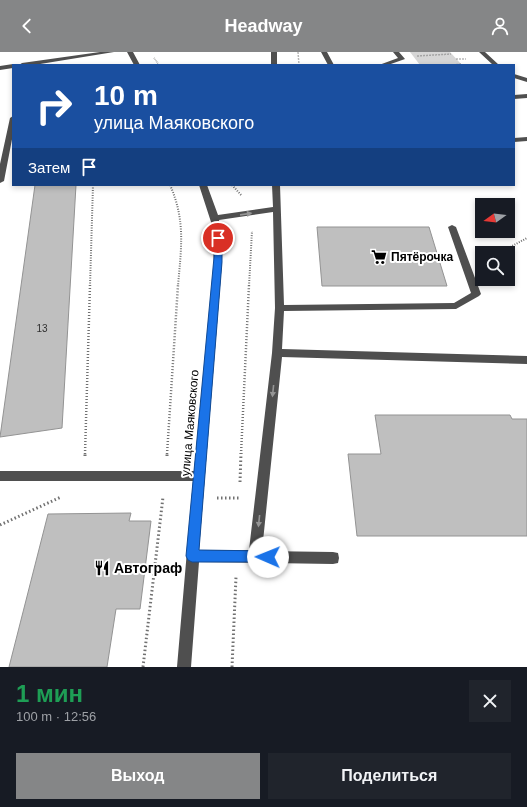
<!DOCTYPE html>
<html lang="ru">
<head>
<meta charset="utf-8">
<style>
	:root { --surface:#171b24; --page:#20242c; --text:#f1f3f6; --muted:#9ea1a6; --accent:#858687 }
	body { margin:0; font-family:Helvetica,sans-serif; background:var(--page); color:var(--text); height:100vh; display:flex; flex-direction:column; font-size:15px; white-space:nowrap }
	* { box-sizing:border-box; margin:0 }
	p { font-size:13px; color:var(--muted) }
	.icon { flex:none; width:22px; height:22px; fill:none; stroke:currentColor; stroke-width:2; stroke-linecap:round; stroke-linejoin:round }
	.map { position:relative; height:615px; overflow:hidden }
	.panel { display:flex; flex-direction:column; background:var(--surface); flex:1 }
	.panel>* { flex:none }
	.hud { position:absolute; left:12px; top:12px; width:503px; height:122px; border-radius:0px; box-shadow:0 2px 6px #0003; background:#1a4fa0; color:#fff; overflow:hidden }
	.needle { width:26px; rotate:255deg }
	.fabs { position:absolute; left:475px; top:146px; display:grid; gap:8px }
	.fabs a { display:grid; place-items:center; width:40px; height:40px; border-radius:0px; background:var(--surface); box-shadow:0 2px 6px #0003; font-size:20px }
	.pin { position:absolute; display:grid; place-items:center; width:34px; height:34px; color:#fff; margin:-17px; border:2px solid #fff; border-radius:50%; box-shadow:0 1px 4px #0007 }
	.me { position:absolute; width:44px; margin:-22px; rotate:271deg; stroke-linejoin:round; filter:drop-shadow(0 0 3px #0008) }
	.turn { display:flex; align-items:center; gap:14px; height:84px; padding:0 16px; font-size:18px }
	.turn .icon { width:52px; height:52px; stroke-width:2.5 }
	.turn b { display:block; font-size:28px; line-height:34px }
	.then { display:flex; align-items:center; height:38px; padding:0 16px; background:#0003; gap:8px; font-size:15px }
	.round { display:grid; place-items:center; flex:none; width:42px; height:42px; border-radius:0px; background:var(--page) }
	.overview { display:flex; align-items:center; justify-content:space-between; height:68px; padding:0 16px }
	h1 { font-size:24px; font-weight:700; line-height:30px; color:#1e9e55 }
	.cta { display:flex; gap:8px; margin-top:auto; padding:8px 16px }
	.cta a { flex:1; height:46px; border-radius:0px; background:var(--accent); color:#fff; font-size:16px; font-weight:700; line-height:46px; text-align:center }
	.cta a+a { background:var(--page); color:var(--text) }
	header { display:flex; justify-content:space-between; align-items:center; height:52px; padding:0 16px; background:var(--accent); color:#fff; font-size:18px; font-weight:700 }
	.map>svg:first-child { display:block }
	.green { fill:#d6d6d6 }
	.building { fill:#bfbfbf; stroke:#939393 }
	.lines { fill:none; stroke-linecap:round; stroke-linejoin:round }
	.path-far3 { stroke:#717171; stroke-width:1.5; stroke-dasharray:0.5 1; stroke-linecap:butt }
	.path-far2 { stroke:#717171; stroke-width:2; stroke-dasharray:1 1.5; stroke-linecap:butt }
	.path-far1 { stroke:#717171; stroke-width:2.5; stroke-dasharray:1 2; stroke-linecap:butt }
	.path { stroke:#717171; stroke-width:3; stroke-dasharray:1.5 2.5; stroke-linecap:butt }
	.minor { fill:#4f4f4f; fill-rule:evenodd }
	.oneway { fill:#959595 }
	.route { fill:#1a73e8; stroke:#114b97 }
	.labels { text-anchor:middle; dominant-baseline:central; stroke-width:4; stroke-linejoin:round; paint-order:stroke }
	.number-label { font-size:10px; fill:#303030 }
	.poi-label { font-size:12px; font-weight:bold; fill:#000; stroke:#fff; text-anchor:start }
	.street-label { font-size:12px; fill:#000; stroke:#fff }
	.near-poi-label { font-size:14px; font-weight:bold; fill:#000; stroke:#fff; text-anchor:start }
</style>
</head>
<body>
<header><svg class="icon" aria-label="back" viewBox="0 0 24 24"><path d="M15 5l-7 7 7 7"/></svg>Headway<svg class="icon" aria-label="person" viewBox="0 0 24 24"><circle cx="12" cy="8" r="4"/><path d="M4 21q1-7 8-7t8 7"/></svg></header>
<div class="map">
<svg width="527" height="615" viewBox="0 0 527 615">
	<rect width="100%" height="100%" fill="#fff"/>
	<!-- green -->
	<path class="green" d="M 410,0 L 450,0 L 461,12 L 420,13 Z"/>
	<!-- building -->
	<path class="building" d="M 35,133 L 76,133 L 62,376 L 0,385 Z
		M 317,175 L 429,175 L 447,234 L 322,234 Z
		M 375,363 L 510,363 L 512,367 L 527,367 L 527,484 L 357,484 L 348,402 L 381,402 Z
		M 131,461 L 129,469 L 151,469 L 140,557 L 116,557 L 107,615 L 9,615 L 48,462 Z"/>
	<g class="lines">
		<!-- path-far3 -->
		<path class="path-far3" d="M 298,0 L 299,13
			M 417,4 L 451,2
			M 154,6 L 159,13
			M 456,7 L 466,7
			M 453,13 L 461,12"/>
		<!-- path-far2 -->
		<path class="path-far2" d="M 170,133 C 186,169 181,197 178,234
			M 232,133 L 242,144
			M 499,201 L 527,186
			M 90,234 L 93,133
			M 249,234 L 252,179"/>
		<!-- path-far1 -->
		<path class="path-far1" d="M 85,402 L 90,233
			M 167,402 L 178,233
			M 241,402 L 249,233"/>
		<!-- path -->
		<path class="path" d="M 85,404 L 85,401
			M 167,404 L 167,401
			M 240,430 L 241,401
			M 217,446 L 239,446
			M 0,473 L 61,445
			M 143,615 L 163,445
			M 232,615 L 236,525"/>
		<!-- minor -->
		<path class="minor" d="M 100,0 L 114,0 L 34,13 L 19,13 L 22,11 Z
			M 127,0 L 133,0 L 140,13 L 134,13 Z
			M 271,0 L 277,0 L 277,13 L 271,13 Z
			M 321,0 L 327,0 L 334,13 L 328,13 Z
			M 393,0 L 399,0 L 405,7 L 388,13 L 379,13 L 398,6 Z
			M 479,0 L 485,0 L 499,13 L 493,13 Z
			M 13,12 L 15,13 L 13,13 L 13,16 L 0,18 L 0,14 Z
			M 514,22 L 527,26 L 527,30 L 514,26 Z
			M 527,42 L 527,46 L 514,47 L 514,43 Z
			M 13,64 L 13,82 L 4,129 L 0,131 L 0,112 L 10,66 Z
			M 527,85 L 527,89 L 514,90 L 514,86 Z
			M 199,133 L 207,133 L 218,163 L 273,155 L 272,133 L 280,133 L 284,253 L 454,251 L 471,241 L 448,175 L 452,173 L 456,175 L 481,242 L 479,244 L 456,257 L 284,259 L 282,297 L 527,304 L 527,312 L 282,305 L 262,499 L 333,500 L 338,501 L 339,506 L 338,511 L 333,512 L 199,510 L 191,615 L 177,615 L 193,429 L 0,429 L 0,419 L 194,419 L 214,210 L 211,170 ZM 273,160 L 275,256 L 272,301 L 249,498 L 199,498 L 222,210 L 222,189 L 219,168 Z"/>
	</g>
	<!-- one-way arrows -->
	<defs><path id="oneway-solid" d="M-6-.8H1V-3.2L6.5 0L1 3.2V.8H-6Z"/></defs>
	<g class="oneway">
		<use href="#oneway-solid" transform="translate(246 162) rotate(-8)"/>
		<use href="#oneway-solid" transform="translate(273 339) rotate(96)"/>
		<use href="#oneway-solid" transform="translate(259 469) rotate(96)"/>
	</g>
	<!-- route -->
	<path class="route" d="M 216,184 L 218,184 L 222,186 L 222,210 L 199,498 L 268,499 L 272,500 L 273,505 L 272,509 L 268,510 L 192,510 L 188,508 L 186,504 Z"/>
	<!-- icons -->
	<defs>
		<symbol id="supermarket-bare" viewBox="-9 -9 18 18"><path d="M-6-5.5h2.5l.6 2H6L4.5 2H-2.5L-4.4-4H-6ZM-1.5 3.2a1.3 1.3 0 1 0 .1 0ZM3 3.2a1.3 1.3 0 1 0 .1 0Z" fill="#000" stroke="#fff" stroke-width="2.5" paint-order="stroke"/></symbol>
		<symbol id="restaurant-bare" viewBox="-9 -9 18 18"><path d="M-5-6h1v4h1v-4h1v4h1v-4h1v5L-1.5 .5V6h-2V.5L-5-1ZM5-6V6H3V1.5H1.5Q1.5-4 5-6Z" fill="#000" stroke="#fff" stroke-width="2.5" paint-order="stroke"/></symbol>
	</defs>
	<g fill-rule="evenodd">
		<use href="#supermarket-bare" x="368" y="194" width="22" height="22"/>
		<use href="#restaurant-bare" x="91" y="505" width="22" height="22"/>
	</g>
	<g class="labels">
		<!-- number labels -->
		<g class="number-label">
			<text x="42" y="276">13</text>
		</g>
		<!-- poi labels -->
		<g class="poi-label">
			<text x="391" y="205">Пятёрочка</text>
		</g>
		<!-- street labels -->
		<g class="street-label">
			<text transform="translate(190 371) rotate(-85)">улица Маяковского</text>
		</g>
		<!-- near-poi labels -->
		<g class="near-poi-label">
			<text x="114" y="516">Автограф</text>
		</g>
	</g>
</svg>
<div class="fabs">
<a><svg class="needle" viewBox="-14 -14 28 28"><path d="M0-13l5 13h-10z" fill="#e53935"/><path d="M0 13l5-13h-10z" fill="#9ea1a6"/></svg></a>
<a><svg class="icon" aria-label="search" viewBox="0 0 24 24"><circle cx="10" cy="10" r="6"/><path d="M15 15l6 6"/></svg></a>
</div>
<div class="pin" style="left:218px;top:186px;background:#d93025"><svg class="icon" aria-label="arrive" viewBox="0 0 24 24"><path d="M6 21V4h12l-3 4 3 4H6"/></svg></div>
<svg class="me" style="left:268px;top:505px" viewBox="-20 -20 40 40"><circle r="19" fill="#fff"/><path d="M0-13L10 11 0 6-10 11z" fill="#1a73e8"/></svg>
<div class="hud">
<div class="turn"><svg class="icon" aria-label="right" viewBox="0 0 24 24"><path d="M7 20v-9h11M14 6l5 5-5 5"/></svg><div><b>10 m</b>улица Маяковского</div></div>
<div class="then">Затем<svg class="icon" aria-label="arrive" viewBox="0 0 24 24"><path d="M6 21V4h12l-3 4 3 4H6"/></svg></div>
</div>
</div>
<section class="panel">
<div class="overview"><div><h1>1 мин</h1><p>100 m · 12:56</p></div><a class="round"><svg class="icon" aria-label="close" viewBox="0 0 24 24"><path d="M6 6l12 12M18 6L6 18"/></svg></a></div>
<div class="cta"><a>Выход</a><a>Поделиться</a></div>
</section>
</body>
</html>
